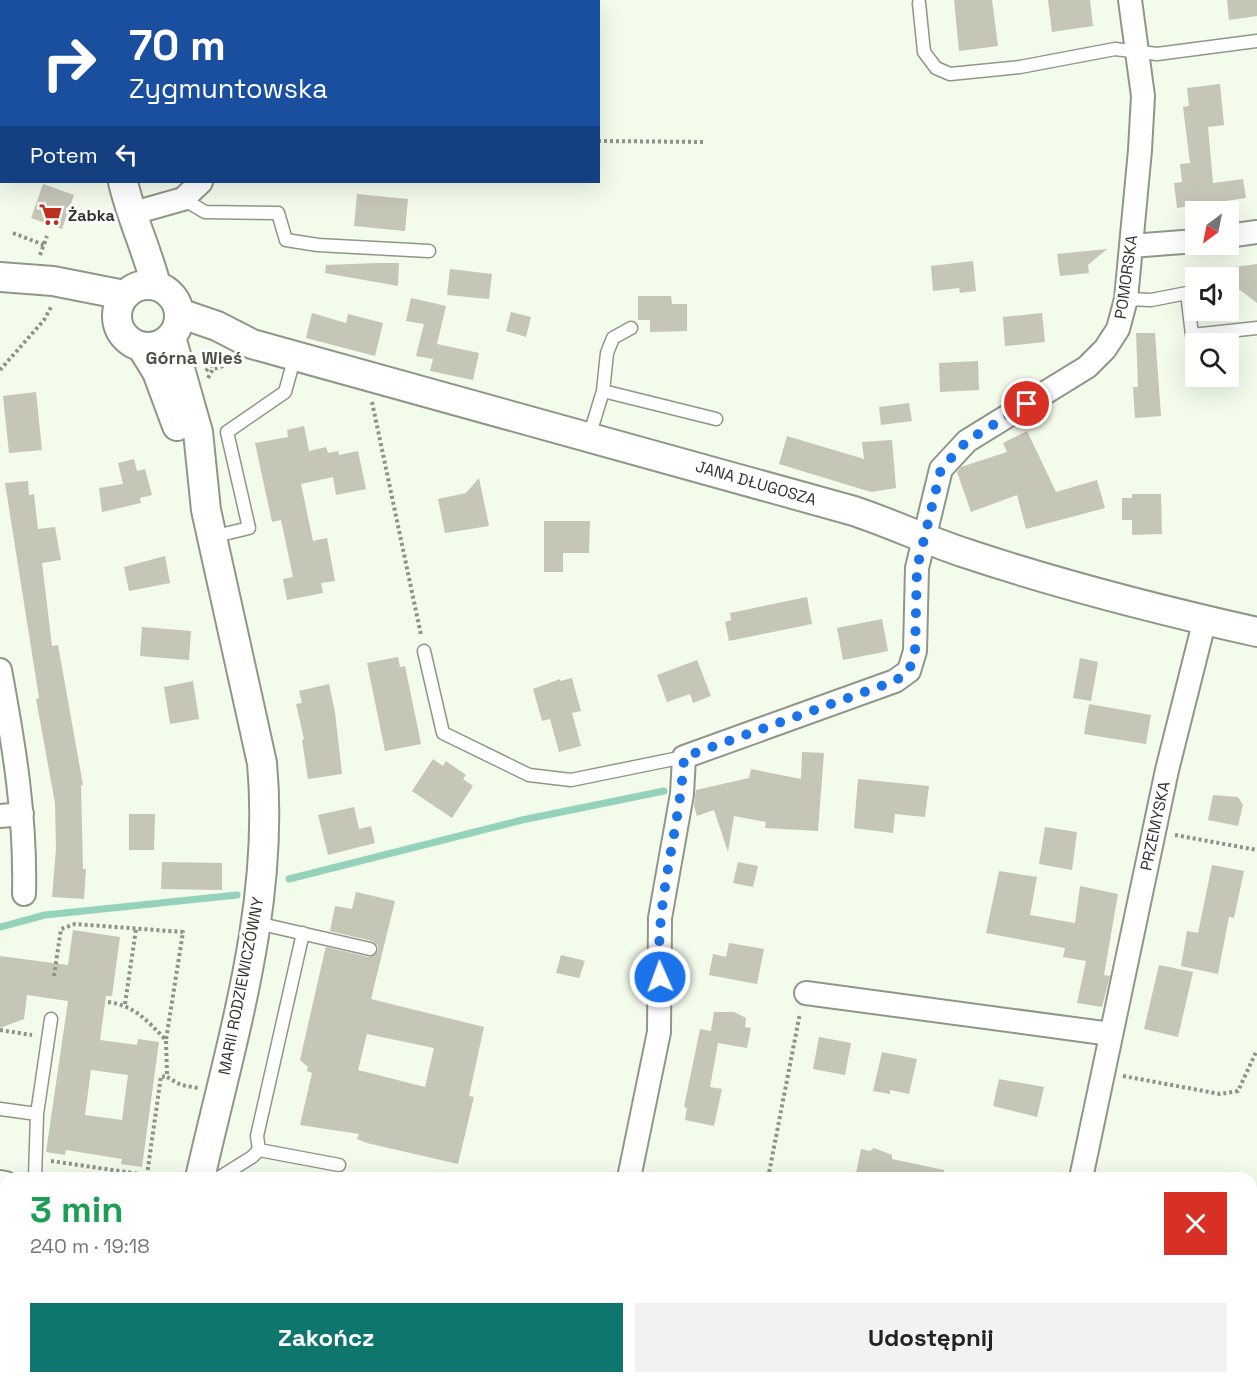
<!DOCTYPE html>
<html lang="pl">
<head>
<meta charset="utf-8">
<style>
	:root { --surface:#fff; --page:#f2f2f2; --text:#222; --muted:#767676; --accent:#0f766e }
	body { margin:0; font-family:"Space Grotesk",sans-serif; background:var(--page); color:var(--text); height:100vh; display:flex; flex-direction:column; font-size:22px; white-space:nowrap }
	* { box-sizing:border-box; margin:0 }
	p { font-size:20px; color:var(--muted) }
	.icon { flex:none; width:33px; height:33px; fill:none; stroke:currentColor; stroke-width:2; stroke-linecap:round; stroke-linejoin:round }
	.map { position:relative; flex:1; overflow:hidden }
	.sheet { position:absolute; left:0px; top:1172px; width:1257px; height:212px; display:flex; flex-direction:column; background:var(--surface); border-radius:18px 18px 0 0; box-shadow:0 6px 24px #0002 }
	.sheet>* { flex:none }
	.hud { position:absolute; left:0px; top:0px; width:600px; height:183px; box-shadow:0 6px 24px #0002; background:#1a4fa0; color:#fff; overflow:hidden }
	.needle { width:39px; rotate:212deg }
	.buttons { position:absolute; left:1185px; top:201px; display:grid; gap:12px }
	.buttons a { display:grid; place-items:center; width:54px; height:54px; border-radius:0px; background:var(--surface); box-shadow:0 6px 24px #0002; font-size:30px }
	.pin { position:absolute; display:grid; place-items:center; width:51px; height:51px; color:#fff; margin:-26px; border:3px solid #fff; border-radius:50%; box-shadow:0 2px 6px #0007 }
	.me { position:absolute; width:66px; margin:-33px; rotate:358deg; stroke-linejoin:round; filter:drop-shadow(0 0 4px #0008) }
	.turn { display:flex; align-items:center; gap:21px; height:126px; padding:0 30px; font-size:27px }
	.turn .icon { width:78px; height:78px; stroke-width:2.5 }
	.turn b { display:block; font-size:42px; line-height:51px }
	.then { display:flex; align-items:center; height:57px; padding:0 30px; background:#0003; gap:12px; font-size:22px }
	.round { display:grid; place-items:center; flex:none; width:63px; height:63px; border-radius:0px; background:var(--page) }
	.overview { display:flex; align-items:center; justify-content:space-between; height:102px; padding:0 30px }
	h1 { font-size:36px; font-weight:800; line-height:45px; color:#1e9e55 }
	.button { display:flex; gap:12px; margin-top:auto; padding:12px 30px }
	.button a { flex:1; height:69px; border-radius:0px; background:var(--accent); color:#fff; font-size:24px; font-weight:800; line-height:69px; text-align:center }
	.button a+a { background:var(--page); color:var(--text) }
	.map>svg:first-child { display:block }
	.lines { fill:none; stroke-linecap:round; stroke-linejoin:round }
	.stream { stroke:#94d2bb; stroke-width:7 }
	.building { fill:#c5c6b6; fill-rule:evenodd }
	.service-casing { stroke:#8f9788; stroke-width:15 }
	.minor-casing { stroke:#8f9788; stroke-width:26 }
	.tertiary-casing { stroke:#8f9788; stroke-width:32 }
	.path { stroke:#8e9389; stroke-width:4; stroke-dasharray:3 3; stroke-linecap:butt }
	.service { stroke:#fff; stroke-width:12 }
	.minor { stroke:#fff; stroke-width:22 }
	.tertiary { stroke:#fff; stroke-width:28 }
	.route { stroke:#1a73e8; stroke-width:10; stroke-dasharray:0 18 }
	.labels { text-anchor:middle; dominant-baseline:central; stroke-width:6; stroke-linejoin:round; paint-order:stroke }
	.poi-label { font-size:16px; font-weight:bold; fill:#31342e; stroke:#fff; text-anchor:start }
	.street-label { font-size:16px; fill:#31342e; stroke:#fff }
	.neighbourhood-label { font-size:18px; font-weight:bold; fill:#4c5346; stroke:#fff }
</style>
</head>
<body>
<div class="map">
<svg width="1257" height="1382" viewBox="0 0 1257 1382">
	<rect width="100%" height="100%" fill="#f3fbeb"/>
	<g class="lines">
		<!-- stream -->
		<path class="stream" d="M 289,879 L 522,820 L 664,791
			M 0,927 L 45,915 L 237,895"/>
	</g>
	<!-- building -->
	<path class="building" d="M 954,0 L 992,0 L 998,46 L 959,51 Z
		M 1048,0 L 1090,0 L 1093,26 L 1052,32 Z
		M 1227,0 L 1257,0 L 1257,16 L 1229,20 Z
		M 1220,84 L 1224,125 L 1208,127 L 1213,183 L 1243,179 L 1246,198 L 1177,208 L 1174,183 L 1182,182 L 1180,164 L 1190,163 L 1183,107 L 1189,106 L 1187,88 Z
		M 43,184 L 74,195 L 62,229 L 31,218 Z
		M 357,194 L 408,199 L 405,231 L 354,226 Z
		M 1107,249 L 1088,265 L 1089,273 L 1060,276 L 1057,254 Z
		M 973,261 L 976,291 L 960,293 L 959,288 L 933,291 L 931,266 Z
		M 377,263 L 399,263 L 398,286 L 325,273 L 326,265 Z
		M 1257,264 L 1257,303 L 1240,290 L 1230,291 L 1227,268 Z
		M 450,269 L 492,274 L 489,299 L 447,295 Z
		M 638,296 L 671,296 L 672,304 L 687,304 L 687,331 L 650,332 L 650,320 L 638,320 Z
		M 411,298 L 446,306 L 437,344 L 479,353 L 473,380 L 430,371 L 433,359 L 416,356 L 424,324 L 406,321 Z
		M 511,312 L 531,317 L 526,337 L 506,331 Z
		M 312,313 L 346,323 L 348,314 L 383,323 L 375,356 L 306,338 Z
		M 1042,313 L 1045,342 L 1005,346 L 1003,317 Z
		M 1136,333 L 1155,333 L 1161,416 L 1135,418 L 1133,387 L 1138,387 Z
		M 978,361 L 979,390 L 940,392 L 939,363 Z
		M 36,392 L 42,450 L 9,453 L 3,396 Z
		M 909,403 L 912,421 L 881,425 L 879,407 Z
		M 304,426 L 309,451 L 326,447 L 328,453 L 338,451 L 339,455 L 358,451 L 366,489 L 336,495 L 333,477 L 301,484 L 313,541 L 327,538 L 335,581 L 321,583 L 323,593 L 287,600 L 283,579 L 293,577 L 281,520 L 272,522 L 255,443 L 288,437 L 287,430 Z
		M 1027,431 L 1056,492 L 1097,480 L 1105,508 L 1026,529 L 1017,495 L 971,512 L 957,472 L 961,467 L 1007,452 L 1003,443 Z
		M 787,436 L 864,459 L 862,442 L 892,440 L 896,488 L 871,492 L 779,464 Z
		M 134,459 L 137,471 L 145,469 L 152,495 L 140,498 L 141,503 L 102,512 L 99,488 L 123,484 L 118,463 Z
		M 479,478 L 489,526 L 445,533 L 438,499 L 466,493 Z
		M 28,481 L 29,495 L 34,494 L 38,529 L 55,527 L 61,560 L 42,563 L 52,646 L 58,645 L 83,785 L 81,785 L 83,869 L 86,869 L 84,899 L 52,897 L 56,849 L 55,803 L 36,699 L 39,698 L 5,483 Z
		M 1132,494 L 1161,494 L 1162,534 L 1132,535 L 1132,520 L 1122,520 L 1122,498 L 1132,498 Z
		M 544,521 L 590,521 L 589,553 L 563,553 L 563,572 L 544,572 Z
		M 165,556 L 170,583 L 129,591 L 124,567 Z
		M 807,597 L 812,624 L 729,641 L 725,622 L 731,620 L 730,613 Z
		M 882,619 L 888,651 L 843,660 L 837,628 Z
		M 142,627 L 191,631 L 189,660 L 140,656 Z
		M 398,657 L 400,667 L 405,666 L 421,744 L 385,751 L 367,663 Z
		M 1080,658 L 1098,662 L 1091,701 L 1073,698 Z
		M 697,660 L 711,696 L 693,703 L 690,694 L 667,702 L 657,675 Z
		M 572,678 L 581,711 L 572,713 L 581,746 L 559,752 L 550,719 L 542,721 L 533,689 L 560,679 L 560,681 Z
		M 193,681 L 199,719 L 170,724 L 164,687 Z
		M 329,684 L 335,712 L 342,774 L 308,779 L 302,740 L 304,739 L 296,704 L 302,703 L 299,691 Z
		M 1089,704 L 1151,715 L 1146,744 L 1084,734 Z
		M 802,752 L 824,753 L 818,831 L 765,828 L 766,822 L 734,816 L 728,852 L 714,810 L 697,816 L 694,806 L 696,790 L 749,778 L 751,769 L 801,779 Z
		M 433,759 L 443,766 L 446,761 L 466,775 L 463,779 L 473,786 L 452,818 L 412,791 Z
		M 858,779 L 929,786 L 925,817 L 895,814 L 893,833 L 854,828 Z
		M 1213,795 L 1238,797 L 1243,805 L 1238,826 L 1208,820 Z
		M 354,807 L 359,829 L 371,826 L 375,843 L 328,855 L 318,815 Z
		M 129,814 L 155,814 L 154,850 L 129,850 Z
		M 1045,827 L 1077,832 L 1072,870 L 1039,864 Z
		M 162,862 L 222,863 L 222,890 L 161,889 Z
		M 738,862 L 758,866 L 753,887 L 733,883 Z
		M 1212,865 L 1244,871 L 1234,918 L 1229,917 L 1218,974 L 1181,966 L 1187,931 L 1198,933 Z
		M 999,871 L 1037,877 L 1030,915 L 1075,923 L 1080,886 L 1118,894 L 1104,975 L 1110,976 L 1102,1007 L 1077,1003 L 1086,961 L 1063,957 L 1065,948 L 986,933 Z
		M 356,892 L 395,901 L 371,999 L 484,1027 L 469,1096 L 474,1097 L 458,1164 L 367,1143 L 357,1139 L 359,1134 L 300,1125 L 312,1073 L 307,1071 L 308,1067 L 300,1060 L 325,950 L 326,947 L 369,957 L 378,951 L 378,946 L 372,941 L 330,931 L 335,906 L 352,909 ZM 367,1034 L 434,1048 L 425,1087 L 358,1070 Z
		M 73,930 L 120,937 L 112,996 L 106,996 L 100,1040 L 137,1045 L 138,1039 L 159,1042 L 142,1167 L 121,1164 L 122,1159 L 66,1150 L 65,1155 L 46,1152 L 68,1001 L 27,995 L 24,1019 L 0,1028 L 0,956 L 68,965 ZM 91,1070 L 128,1075 L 122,1120 L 85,1115 Z
		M 729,943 L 764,949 L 757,984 L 709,975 L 713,954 L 726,957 Z
		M 561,955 L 585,961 L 579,978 L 556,973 Z
		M 1159,965 L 1193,972 L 1178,1037 L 1144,1029 Z
		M 714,1012 L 734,1012 L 746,1018 L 745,1027 L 751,1028 L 747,1048 L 718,1043 L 710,1087 L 722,1089 L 714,1126 L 685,1120 L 687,1108 L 684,1107 L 700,1029 L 711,1031 Z
		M 819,1037 L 851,1043 L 845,1075 L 813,1069 Z
		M 882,1052 L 917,1059 L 909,1094 L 890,1090 L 890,1094 L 873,1091 Z
		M 999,1079 L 1044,1087 L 1037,1117 L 993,1106 Z
		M 874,1148 L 892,1155 L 892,1159 L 944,1170 L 943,1178 L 855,1178 L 861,1149 L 870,1151 Z"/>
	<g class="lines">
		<defs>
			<path id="service" d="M 919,3 L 924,52 L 936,68 L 950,74 L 1020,67 L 1115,49 L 1157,54 L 1257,41
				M 183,199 L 205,212 L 278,213 L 286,240 L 318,245 L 429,251
				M 1126,299 L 1151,300 L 1187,293 L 1192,335 L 1257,328
				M 603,391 L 716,419
				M 589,437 L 603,391 L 607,353 L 613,338 L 631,328
				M 212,537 L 249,528 L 227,432 L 285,392 L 295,356
				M 424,651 L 443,733 L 529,775 L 571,780 L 684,757
				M 257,923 L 370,949
				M 0,1109 L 37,1114
				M 259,1150 L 339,1165
				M 220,1177 L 252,1157 L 259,1150 L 257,1136 L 303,933
				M 35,1178 L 37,1114 L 51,1019"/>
			<path id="minor" d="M 358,2 L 360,0
				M 130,214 L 183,199 L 201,182
				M 1228,236 L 1257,232
				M 1131,246 L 1196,241
				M 0,670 C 14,745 26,818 24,894
				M 0,816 L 22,814
				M 806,993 L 1111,1034
				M 629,1178 L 659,1032 L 660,918 L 682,794 L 684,757 L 895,681 L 909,671 L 915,651 L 917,568 L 941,469 L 967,441 L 1087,367 L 1105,349 L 1118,329 L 1126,299 L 1140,150 L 1143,96 L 1130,0
				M 1081,1178 L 1167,770 L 1205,619
				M 0,1182 L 6,1183
				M 9,1382 L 10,1377
				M 570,1382 L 571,1377
				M 1036,1382 L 1037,1377"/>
			<path id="tertiary" d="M 80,0 L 81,2
				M 123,182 C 131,217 147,250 156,285
				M 0,277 L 53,281 L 124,295
				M117 316a31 31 0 1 1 62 0a31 31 0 1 1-62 0Z
				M 179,313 L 217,326 L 252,344 L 854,511 C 893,524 928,541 965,553 C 1061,585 1159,610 1257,632
				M 171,337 L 198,432 L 206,510 L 262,763 C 275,904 231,1041 200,1178
				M 141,346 L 157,372 L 177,426
				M 156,1382 L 157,1377"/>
		</defs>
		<!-- service casing -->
		<use href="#service" class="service-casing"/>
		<!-- minor casing -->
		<use href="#minor" class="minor-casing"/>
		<!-- tertiary casing -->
		<use href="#tertiary" class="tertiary-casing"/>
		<!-- path -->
		<path class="path" d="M 598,141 L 706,142
			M 13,233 L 44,245
			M 40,255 L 47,236
			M 0,370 L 44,320 L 51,307
			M 206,371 L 210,366 L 223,364
			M 208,378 L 213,369 L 234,363
			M 372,402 L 421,635
			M 1175,835 L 1257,850
			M 54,976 L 61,929 L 75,924 L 183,932 L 166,1040
			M 108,1002 C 136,1006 147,1021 166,1040 L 167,1077 L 181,1085 L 198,1088
			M 125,1004 L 136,929
			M 0,1030 L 32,1035
			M 1123,1076 L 1220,1094 L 1238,1091 L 1257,1050
			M 51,1161 L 147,1175 L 161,1076 L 167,1077
			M 768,1178 L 800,1013
			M 596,1382 L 602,1377"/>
		<!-- service -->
		<use href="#service" class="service"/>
		<!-- minor -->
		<use href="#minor" class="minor"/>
		<!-- tertiary -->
		<use href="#tertiary" class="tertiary"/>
	</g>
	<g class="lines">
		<!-- route -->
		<path class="route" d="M 660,977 C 654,903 680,831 684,757 L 895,681 L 909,671 L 915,651 L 917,568 L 941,469 L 967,441 L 1027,404"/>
	</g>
	<!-- icons -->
	<defs>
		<symbol id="supermarket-bare" viewBox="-9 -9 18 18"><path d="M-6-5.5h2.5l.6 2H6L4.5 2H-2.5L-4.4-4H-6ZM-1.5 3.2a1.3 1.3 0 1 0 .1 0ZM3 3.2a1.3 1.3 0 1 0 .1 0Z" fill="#bd3020" stroke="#fff" stroke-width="2.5" paint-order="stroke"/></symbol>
	</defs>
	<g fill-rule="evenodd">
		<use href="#supermarket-bare" x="34" y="198" width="33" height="33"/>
	</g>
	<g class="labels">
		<!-- poi labels -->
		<g class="poi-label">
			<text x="68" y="215">Żabka</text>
		</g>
		<!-- street labels -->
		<g class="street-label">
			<text transform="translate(1126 277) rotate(-82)">POMORSKA</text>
			<text transform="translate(756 483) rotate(16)">JANA DŁUGOSZA</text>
			<text transform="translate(1155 826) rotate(-78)">PRZEMYSKA</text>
			<text transform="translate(241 986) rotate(-79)">MARII RODZIEWICZÓWNY</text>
		</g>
		<!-- neighbourhood labels -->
		<g class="neighbourhood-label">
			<text x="194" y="357">Górna Wieś</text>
		</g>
	</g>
</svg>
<div class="buttons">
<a><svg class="needle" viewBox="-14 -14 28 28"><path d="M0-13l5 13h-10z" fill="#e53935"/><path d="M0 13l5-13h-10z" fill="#767676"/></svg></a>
<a><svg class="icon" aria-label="sound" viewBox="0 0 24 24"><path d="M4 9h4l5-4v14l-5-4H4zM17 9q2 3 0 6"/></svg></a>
<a><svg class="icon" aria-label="search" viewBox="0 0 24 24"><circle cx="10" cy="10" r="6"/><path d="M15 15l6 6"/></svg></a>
</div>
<div class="pin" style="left:1027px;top:404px;background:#d93025"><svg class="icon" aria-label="arrive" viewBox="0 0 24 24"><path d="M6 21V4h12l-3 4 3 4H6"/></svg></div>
<svg class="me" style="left:660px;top:977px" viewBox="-20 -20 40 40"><circle r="17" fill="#1a73e8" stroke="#fff" stroke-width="3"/><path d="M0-11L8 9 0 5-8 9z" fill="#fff"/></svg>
<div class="hud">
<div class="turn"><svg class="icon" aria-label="right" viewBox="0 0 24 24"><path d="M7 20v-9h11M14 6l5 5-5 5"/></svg><div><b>70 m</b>Zygmuntowska</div></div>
<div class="then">Potem<svg class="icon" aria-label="left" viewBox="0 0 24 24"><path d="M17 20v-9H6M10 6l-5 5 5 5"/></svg></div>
</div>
<section class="sheet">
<div class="overview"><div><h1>3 min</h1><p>240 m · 19:18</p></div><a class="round" style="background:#d93025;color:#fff"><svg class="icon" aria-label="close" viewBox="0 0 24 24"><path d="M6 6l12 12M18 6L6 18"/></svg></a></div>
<div class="button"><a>Zakończ</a><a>Udostępnij</a></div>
</section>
</div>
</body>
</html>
